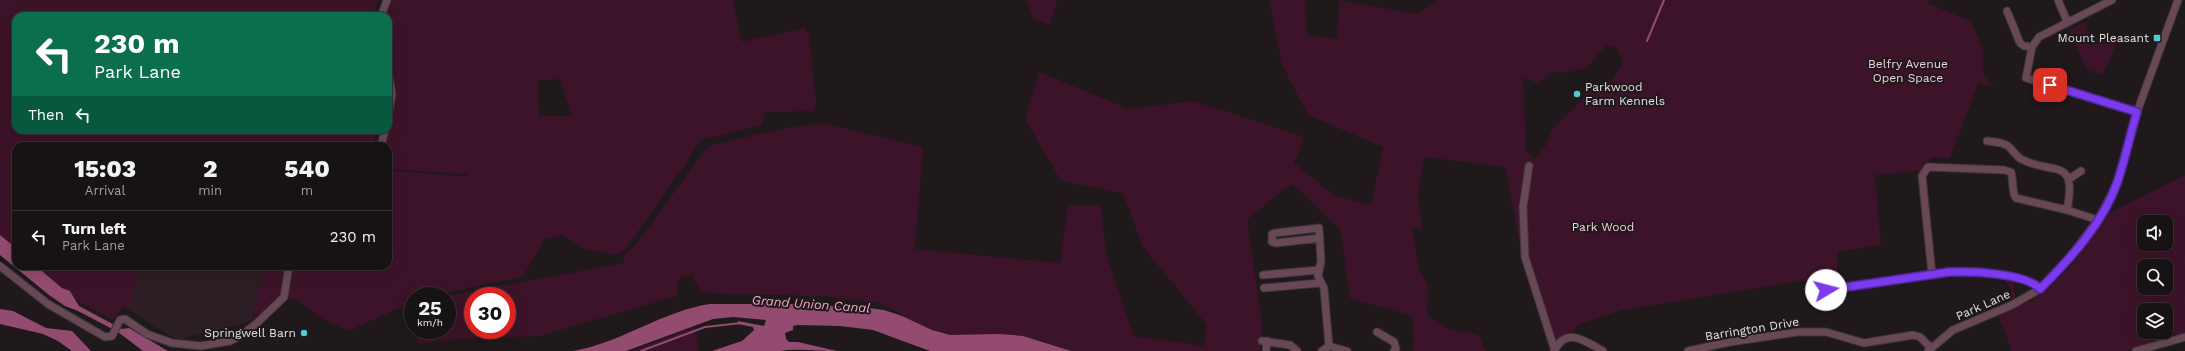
<!DOCTYPE html>
<html lang="en">
<head>
<meta charset="utf-8">
<style>
	:root { --surface:#171314; --page:#242022; --text:#f1f3f6; --muted:#9e9ea0; --line:#363234 }
	body { margin:0; font-family:"Work Sans",sans-serif; background:var(--page); color:var(--text); height:100vh; display:flex; flex-direction:column; font-size:15px; white-space:nowrap }
	* { box-sizing:border-box; margin:0 }
	p { font-size:13px; color:var(--muted) }
	.icon { flex:none; width:22px; height:22px; fill:none; stroke:currentColor; stroke-width:2; stroke-linecap:round; stroke-linejoin:round }
	.map { position:relative; flex:1; overflow:hidden }
	.panel { position:absolute; left:12px; top:142px; width:380px; height:128px; display:flex; flex-direction:column; background:var(--surface); border-radius:12px; box-shadow:0 4px 16px #0002,0 0 0 1px var(--line) }
	.panel>* { flex:none }
	.guide { position:absolute; left:12px; top:12px; width:380px; height:122px; border-radius:12px; box-shadow:0 4px 16px #0002,0 0 0 1px var(--line); background:#0b6e4f; color:#fff; overflow:hidden }
	.buttons { position:absolute; left:2137px; top:215px; display:grid; gap:8px }
	.buttons a { display:grid; place-items:center; width:36px; height:36px; border-radius:8px; background:var(--surface); box-shadow:0 4px 16px #0002,0 0 0 1px var(--line); font-size:20px }
	.speed { position:absolute; left:404px; top:287px; display:flex; gap:8px; font-size:20px; font-weight:700; text-align:center }
	.speed>* { display:grid; place-content:center; width:52px; height:52px; border-radius:50%; background:var(--surface); box-shadow:0 4px 16px #0002,0 0 0 1px var(--line); line-height:1 }
	.speed small { font-size:10px; font-weight:400 }
	.speed .limit { border:6px solid #d22; background:#fff; color:#111 }
	.pin { position:absolute; display:grid; place-items:center; width:34px; height:34px; color:#fff; margin:-17px; border-radius:8px; box-shadow:0 2px 6px #0006 }
	.me { position:absolute; width:44px; margin:-22px; rotate:82deg; stroke-linejoin:round; filter:drop-shadow(0 0 3px #0008) }
	.turn { display:flex; align-items:center; gap:14px; height:84px; padding:0 16px; font-size:18px }
	.turn .icon { width:52px; height:52px; stroke-width:2.5 }
	.turn b { display:block; font-size:28px; line-height:34px }
	.then { display:flex; align-items:center; height:38px; padding:0 16px; background:#0003; gap:8px; font-size:15px }
	.eta { display:flex; justify-content:space-evenly; align-items:center; height:68px; text-align:center }
	.eta b { font-size:24px; font-weight:800; line-height:28px }
	ul { padding:0; list-style:none }
	li { display:flex; align-items:center; gap:12px; height:52px; padding:0 16px; border-top:1px solid var(--line) }
	li div { flex:1 }
	li b { display:block; font-size:15px }
	li em { font-style:normal }
	.map>svg:first-child { display:block }
	.built { fill:#2b1e24 }
	.green { fill:#3d1329; fill-rule:evenodd }
	.water { fill:#944b70 }
	.lines { fill:none; stroke-linecap:round; stroke-linejoin:round }
	.stream { stroke:#944b70; stroke-width:2 }
	.minor-casing { stroke:#3b3537; stroke-width:9 }
	.minor { stroke:#684856; stroke-width:7 }
	.route-casing { stroke:#51269a; stroke-width:10 }
	.route { stroke:#7c3aed; stroke-width:7 }
	.poi-dot { fill:#51ccd3; stroke:#1f191b; stroke-width:1.5 }
	.labels { text-anchor:middle; dominant-baseline:central; stroke-width:4; stroke-linejoin:round; paint-order:stroke }
	.poi-label { font-size:12px; fill:#e4dfe1; stroke:#1f191b; text-anchor:end }
	.park-label { font-size:12px; fill:#f8ccdf; stroke:#1f191b }
	.street-label { font-size:12px; fill:#e4dfe1; stroke:#1f191b }
	.water-label { font-size:13px; font-style:italic; fill:#faa5cd; stroke:#1f191b }
</style>
</head>
<body>
<div class="map">
<svg width="2185" height="351" viewBox="0 0 2185 351">
	<rect width="100%" height="100%" fill="#1f191b"/>
	<!-- built -->
	<path class="built" d="M 140,266 L 265,266 L 252,321 L 177,340 L 129,310 Z"/>
	<!-- green -->
	<path class="green" d="M 0,0 L 378,0 L 373,16 L 16,16 L 16,130 L 376,130 L 374,146 L 16,146 L 16,248 L 0,235 Z
		M 388,0 L 733,0 L 742,42 L 805,28 L 809,36 L 816,102 L 813,111 L 766,112 L 762,125 L 700,140 L 685,165 L 625,250 L 615,255 L 581,248 L 563,235 L 544,239 L 523,277 L 429,296 L 413,296 L 413,302 L 348,331 L 318,316 L 301,302 L 282,295 L 287,266 L 388,266 L 388,170 L 470,177 L 467,174 L 388,169 L 388,146 L 377,146 L 382,130 L 388,130 L 388,16 L 378,16 ZM 560,79 L 572,116 L 539,116 L 538,81 Z
		M 1026,0 L 1058,0 L 1049,25 L 1033,18 Z
		M 1269,0 L 1305,0 L 1307,35 L 1337,39 L 1339,0 L 1418,14 L 1437,0 L 1927,0 L 1927,3 L 1971,21 L 1983,49 L 1983,75 L 1994,87 L 1978,83 L 1950,158 L 1931,157 L 1923,170 L 1916,171 L 1875,175 L 1881,245 L 1837,252 L 1837,275 L 1623,310 L 1583,323 L 1551,345 L 1522,256 L 1505,167 L 1424,157 L 1418,198 L 1423,230 L 1411,226 C 1416,240 1415,255 1419,269 C 1420,276 1427,280 1428,286 C 1430,297 1425,306 1429,317 L 1447,328 L 1478,335 L 1486,351 L 1412,351 L 1414,348 L 1412,316 L 1350,298 L 1340,229 L 1293,184 L 1281,191 L 1247,220 L 1262,324 L 1260,351 L 1071,351 L 1041,341 L 1010,335 L 959,336 L 940,333 L 922,326 L 902,316 L 902,314 L 878,303 L 820,296 L 724,294 L 700,291 L 692,275 L 679,277 L 677,296 L 539,336 L 457,339 L 418,344 L 415,330 L 447,330 L 447,296 L 624,263 L 624,255 L 637,243 L 708,146 L 781,129 L 822,123 L 923,147 L 915,249 L 1060,263 L 1068,205 L 1101,205 L 1106,253 L 1134,336 L 1204,346 L 1207,325 L 1143,247 L 1123,193 L 1061,181 L 1025,119 L 1039,72 L 1129,109 L 1193,101 L 1304,137 L 1294,163 L 1335,196 L 1371,205 L 1383,147 L 1308,115 L 1282,65 ZM 1605,46 L 1617,47 L 1623,63 L 1610,82 L 1591,91 L 1552,129 L 1546,145 L 1535,159 L 1526,150 L 1523,77 L 1538,83 L 1550,73 L 1569,72 L 1588,67 ZM 473,296 L 507,296 L 507,330 L 473,330 Z
		M 2085,22 L 2090,45 L 2117,42 L 2103,75 L 2087,70 L 2069,30 Z
		M 2185,175 L 2185,334 L 2178,336 L 2166,324 L 2166,310 L 2144,310 L 2144,332 L 2154,332 L 2152,344 L 2125,351 L 2012,351 L 1998,315 L 2033,300 L 2048,290 L 2075,261 L 2111,212 ZM 2144,222 L 2166,222 L 2166,244 L 2144,244 ZM 2144,266 L 2166,266 L 2166,288 L 2144,288 Z
		M 36,266 L 140,266 L 129,310 L 123,307 L 113,320 L 76,300 L 70,291 L 63,288 Z
		M 265,266 L 285,266 L 280,296 L 252,321 Z
		M 2004,280 L 2016,281 L 2013,288 L 2016,298 L 2006,303 L 2010,299 L 2012,289 Z
		M 694,327 L 699,351 L 632,351 Z"/>
	<!-- water -->
	<path class="water" d="M 0,235 L 16,248 L 16,266 L 36,266 L 62,288 L 70,291 L 79,306 L 122,329 L 129,328 L 168,351 L 143,351 L 118,332 L 78,311 L 65,306 L 49,295 L 0,255 Z
		M 710,304 L 800,304 L 869,308 L 884,310 L 902,316 L 932,330 L 950,335 L 1000,334 L 1023,336 L 1071,351 L 930,351 L 873,330 L 840,326 L 798,325 L 793,326 L 793,330 L 785,333 L 786,339 L 789,342 L 798,342 L 837,351 C 825,351 788,348 781,351 L 712,351 L 742,341 L 754,330 L 753,327 L 738,324 L 738,321 L 764,326 L 766,320 L 733,317 L 713,319 L 626,351 L 573,351 C 621,343 662,311 710,304 Z
		M 0,309 L 13,311 L 46,328 L 72,331 L 91,351 L 72,351 L 58,341 L 43,334 L 0,324 Z"/>
	<g class="lines">
		<!-- stream -->
		<path class="stream" d="M 1647,41 L 1664,0
			M 641,351 L 705,327 L 741,323"/>
		<defs>
			<path id="minor" d="M 2058,0 L 2067,21
				M 2112,0 L 2039,37 L 2032,47 L 2026,78 L 2137,112
				M 2007,11 L 2020,43 L 2024,46 L 2032,47
				M 381,16 L 387,0
				M 388,71 L 392,94 L 388,117
				M 1987,141 C 1994,142 2002,142 2008,146 C 2013,150 2016,156 2021,159 C 2052,176 2078,155 2067,210
				M 381,146 L 385,130
				M 1529,166 L 1523,207 L 1525,257 L 1555,351
				M 2069,179 L 2081,171
				M 1320,238 L 1276,243 L 1272,242 L 1272,234 L 1275,233 L 1319,228 L 1321,261 L 1318,276 L 1324,288 L 1329,346
				M 0,266 L 48,304 L 105,337 L 112,336 L 120,320 L 125,319 L 147,334 L 172,343 L 201,346 L 230,341 L 242,335 L 257,323 L 284,297 L 289,266
				M 1932,274 L 1922,176 L 1928,167 L 2004,170 L 2011,172 C 2014,181 2011,191 2016,198 L 2067,210 L 2098,220
				M 1263,275 L 1319,270
				M 1264,288 L 1320,283
				M 1826,290 L 1949,272 C 1970,271 2026,273 2040,289
				M 1377,332 L 1394,342 L 1396,349 L 1394,351
				M 1262,341 L 1290,345 L 1297,351
				M 1266,351 L 1267,341
				M 1322,351 L 1329,346 L 1347,351
				M 1554,351 C 1567,326 1585,341 1603,351
				M 1688,351 L 1730,342 L 1798,332 L 1826,332 L 1864,343 L 1913,335 L 1920,337 L 1931,348
				M 1928,351 L 1953,330 L 2012,305 L 2040,289 L 2066,262 L 2098,220 L 2117,184 L 2137,112 L 2178,0
				M 2136,351 L 2185,337"/>
		</defs>
		<!-- minor casing -->
		<use href="#minor" class="minor-casing"/>
		<!-- minor -->
		<use href="#minor" class="minor"/>
	</g>
	<g class="lines">
		<defs>
			<path id="route" d="M 1826,290 L 1949,272 C 1970,271 2026,273 2040,289 C 2070,259 2103,223 2117,183 C 2125,160 2130,135 2137,112 L 2050,85"/>
		</defs>
		<!-- route casing -->
		<use href="#route" class="route-casing"/>
		<!-- route -->
		<use href="#route" class="route"/>
	</g>
	<!-- markers -->
	<g class="poi-dot">
		<rect x="2153" y="34" width="8" height="8" rx="2"/>
		<circle cx="1577" cy="94" r="4"/>
		<circle cx="304" cy="333" r="4"/>
	</g>
	<g class="labels">
		<!-- poi labels -->
		<g class="poi-label">
			<text x="2149" y="38">Mount Pleasant</text>
			<text x="1585" y="87" text-anchor="start">Parkwood<tspan x="1585" dy="14">Farm Kennels</tspan></text>
			<text x="296" y="333">Springwell Barn</text>
		</g>
		<!-- park labels -->
		<g class="park-label">
			<text x="1908" y="64">Belfry Avenue<tspan x="1908" dy="14">Open Space</tspan></text>
			<text x="1603" y="227">Park Wood</text>
		</g>
		<!-- street labels -->
		<g class="street-label">
			<text transform="translate(1983 305) rotate(-24)">Park Lane</text>
			<text transform="translate(1752 329) rotate(-9)">Barrington Drive</text>
		</g>
		<!-- water labels -->
		<g class="water-label">
			<text transform="translate(811 304) rotate(4)">Grand Union Canal</text>
		</g>
	</g>
</svg>
<div class="buttons">
<a><svg class="icon" aria-label="sound" viewBox="0 0 24 24"><path d="M4 9h4l5-4v14l-5-4H4zM17 9q2 3 0 6"/></svg></a>
<a><svg class="icon" aria-label="search" viewBox="0 0 24 24"><circle cx="10" cy="10" r="6"/><path d="M15 15l6 6"/></svg></a>
<a><svg class="icon" aria-label="layers" viewBox="0 0 24 24"><path d="M12 4l9 5-9 5-9-5zM3 14l9 5 9-5"/></svg></a>
</div>
<div class="speed"><div>25<small>km/h</small></div><div class="limit">30</div></div>
<div class="pin" style="left:2050px;top:85px;background:#d93025"><svg class="icon" aria-label="arrive" viewBox="0 0 24 24"><path d="M6 21V4h12l-3 4 3 4H6"/></svg></div>
<svg class="me" style="left:1826px;top:290px" viewBox="-20 -20 40 40"><circle r="19" fill="#fff"/><path d="M0-13L10 11 0 6-10 11z" fill="#7c3aed"/></svg>
<div class="guide">
<div class="turn"><svg class="icon" aria-label="left" viewBox="0 0 24 24"><path d="M17 20v-9H6M10 6l-5 5 5 5"/></svg><div><b>230 m</b>Park Lane</div></div>
<div class="then">Then<svg class="icon" aria-label="left" viewBox="0 0 24 24"><path d="M17 20v-9H6M10 6l-5 5 5 5"/></svg></div>
</div>
<section class="panel">
<div class="eta">
<div><b>15:03</b><p>Arrival</p></div>
<div><b>2</b><p>min</p></div>
<div><b>540</b><p>m</p></div>
</div>
<ul>
<li><svg class="icon" aria-label="left" viewBox="0 0 24 24"><path d="M17 20v-9H6M10 6l-5 5 5 5"/></svg><div><b>Turn left</b><p>Park Lane</p></div><em>230 m</em></li>
</ul>
</section>
</div>
</body>
</html>
